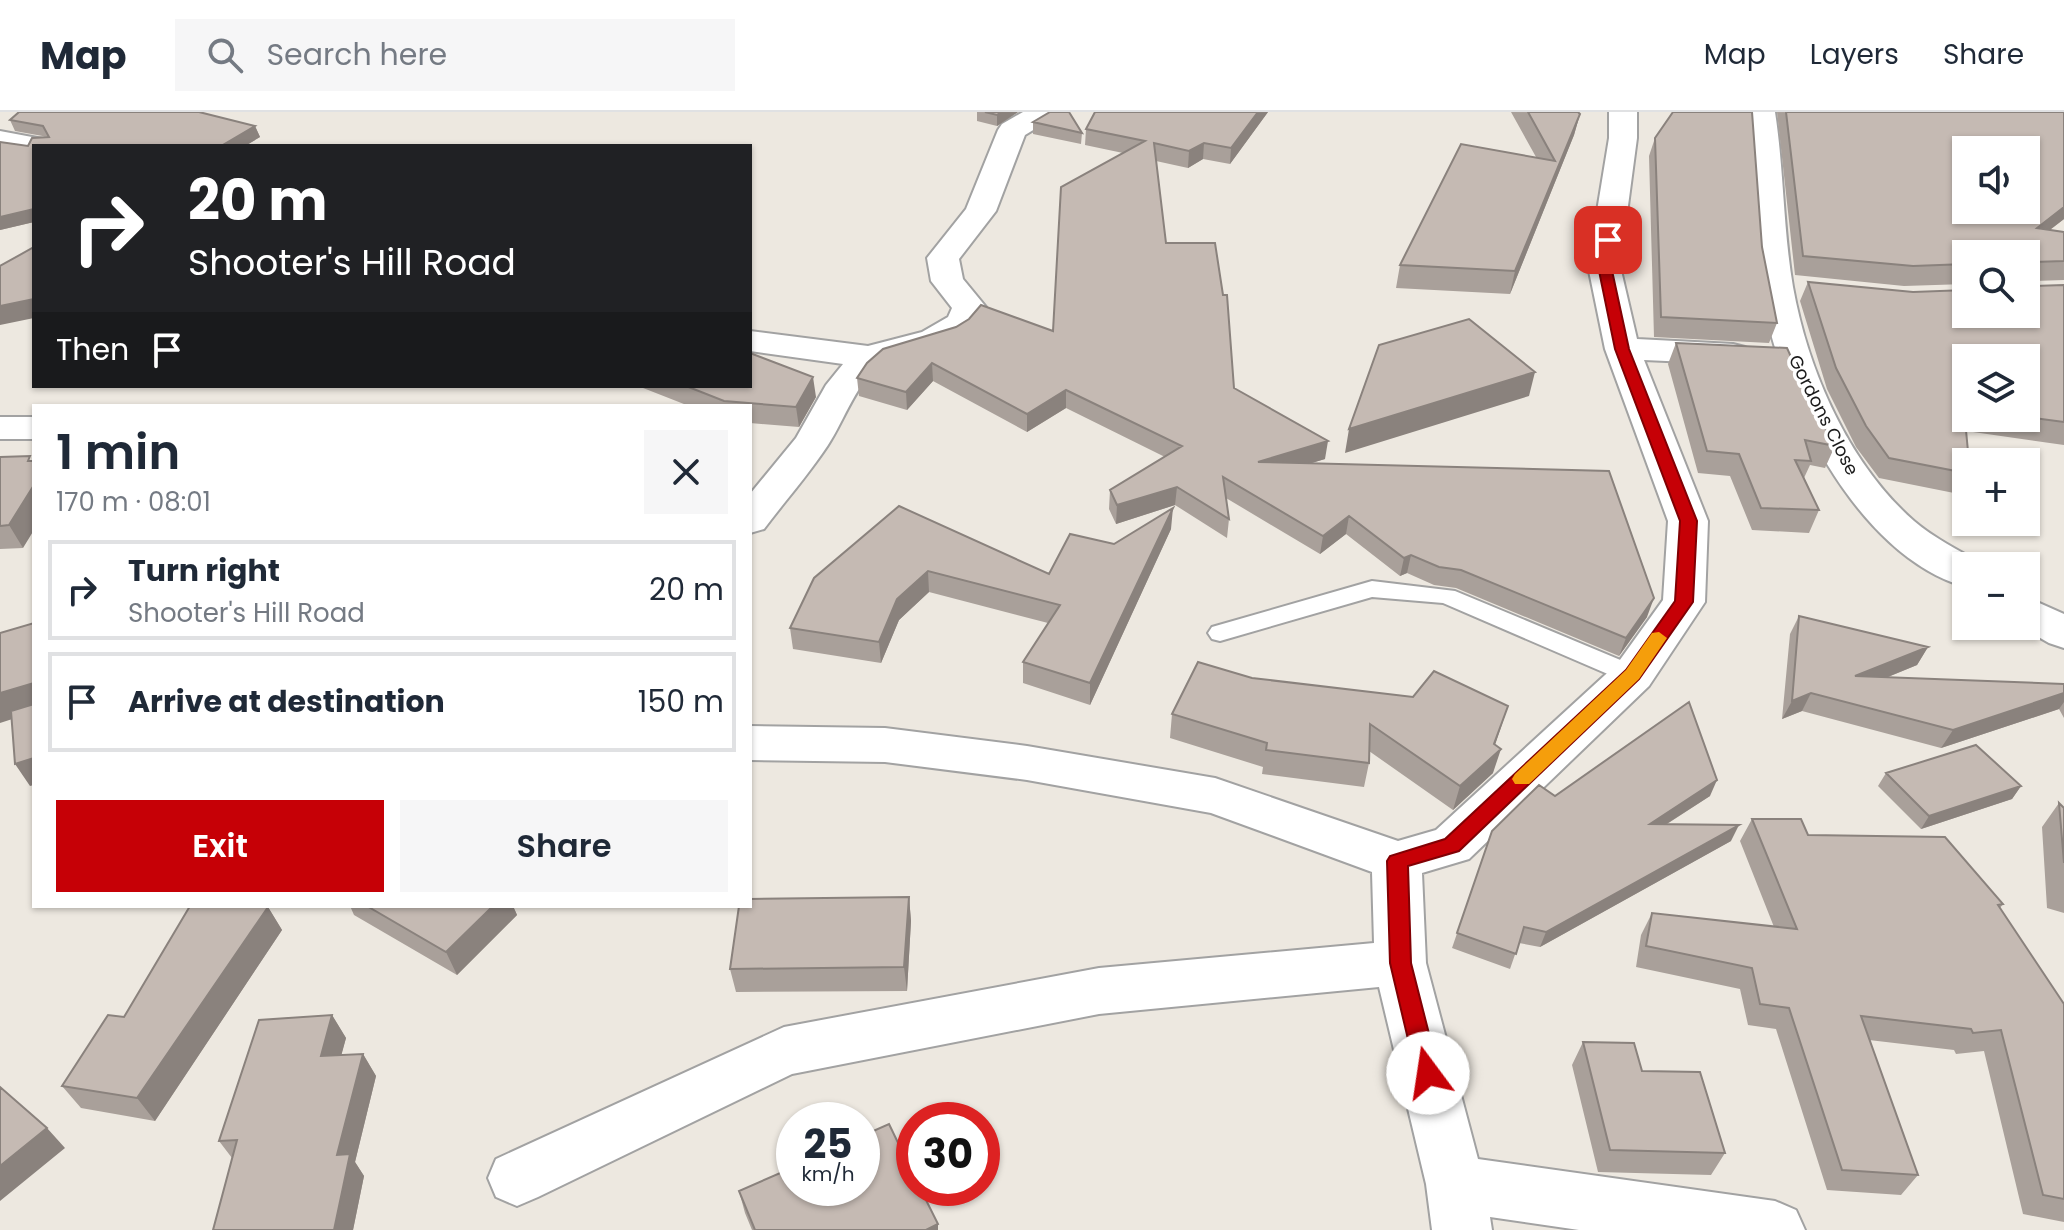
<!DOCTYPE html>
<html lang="en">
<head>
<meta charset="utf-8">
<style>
	:root { --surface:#fff; --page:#f6f6f7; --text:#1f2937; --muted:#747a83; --line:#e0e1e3; --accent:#c60006 }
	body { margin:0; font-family:Poppins,sans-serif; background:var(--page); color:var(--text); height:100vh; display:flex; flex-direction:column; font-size:30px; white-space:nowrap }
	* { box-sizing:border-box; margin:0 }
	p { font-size:26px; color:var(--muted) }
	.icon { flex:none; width:44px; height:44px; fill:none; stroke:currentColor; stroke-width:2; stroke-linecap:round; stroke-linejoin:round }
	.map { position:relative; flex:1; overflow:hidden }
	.panel { position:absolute; left:32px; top:292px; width:720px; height:504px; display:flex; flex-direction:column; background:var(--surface); border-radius:0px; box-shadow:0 2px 6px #0004 }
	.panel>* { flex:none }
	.guide { position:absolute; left:32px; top:32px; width:720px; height:244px; border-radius:0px; box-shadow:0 2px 6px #0004; background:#202124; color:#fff; overflow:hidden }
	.controls { position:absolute; left:1952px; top:24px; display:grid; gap:16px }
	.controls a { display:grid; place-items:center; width:88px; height:88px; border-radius:0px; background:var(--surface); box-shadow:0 2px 6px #0004; font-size:40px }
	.speed { position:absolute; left:776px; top:990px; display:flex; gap:16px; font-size:40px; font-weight:700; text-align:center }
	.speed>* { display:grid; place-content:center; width:104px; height:104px; border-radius:50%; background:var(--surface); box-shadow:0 2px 6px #0004; line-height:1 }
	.speed small { font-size:20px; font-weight:400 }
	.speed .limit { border:12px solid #d22; background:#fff; color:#111 }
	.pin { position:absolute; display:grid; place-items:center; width:68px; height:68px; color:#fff; margin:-34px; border-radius:16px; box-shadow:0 4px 12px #0006 }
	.me { position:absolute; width:88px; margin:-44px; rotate:346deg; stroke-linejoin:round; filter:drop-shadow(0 0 6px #0008) }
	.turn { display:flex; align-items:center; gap:28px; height:168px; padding:0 24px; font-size:36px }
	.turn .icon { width:104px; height:104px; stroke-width:2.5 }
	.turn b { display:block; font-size:56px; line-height:68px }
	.then { display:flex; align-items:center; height:76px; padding:0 24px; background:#0003; gap:16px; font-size:30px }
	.round { display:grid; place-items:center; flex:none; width:84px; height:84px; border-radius:0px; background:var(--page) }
	.overview { display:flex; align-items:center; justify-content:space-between; height:136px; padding:0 24px }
	h1 { font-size:48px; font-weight:600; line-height:60px }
	.cta { display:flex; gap:16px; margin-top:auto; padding:16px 24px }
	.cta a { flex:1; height:92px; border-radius:0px; background:var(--accent); color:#fff; font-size:32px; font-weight:600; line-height:92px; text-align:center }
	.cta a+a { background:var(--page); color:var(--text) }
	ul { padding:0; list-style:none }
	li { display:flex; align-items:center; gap:24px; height:100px; margin:0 16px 12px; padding:0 8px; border:4px solid var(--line); border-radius:0px }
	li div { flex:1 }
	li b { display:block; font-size:30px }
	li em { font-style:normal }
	header { display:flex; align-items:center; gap:48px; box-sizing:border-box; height:112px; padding:0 40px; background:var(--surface); border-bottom:2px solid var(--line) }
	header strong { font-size:38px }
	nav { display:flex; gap:44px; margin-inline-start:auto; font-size:28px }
	.search { width:560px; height:72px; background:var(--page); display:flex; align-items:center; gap:20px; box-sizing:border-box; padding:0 28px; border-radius:0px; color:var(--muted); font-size:30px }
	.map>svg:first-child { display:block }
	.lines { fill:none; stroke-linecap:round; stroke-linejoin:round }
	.service-casing { stroke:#a2a2a2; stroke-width:4 }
	.minor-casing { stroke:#a2a2a2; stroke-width:4 }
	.service { fill:#fff; fill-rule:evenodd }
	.minor { fill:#fff; fill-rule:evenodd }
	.wall { fill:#a9a09a; fill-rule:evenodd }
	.shaded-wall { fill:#8a827d }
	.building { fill:#c5bab3; stroke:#8a827d; stroke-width:2; fill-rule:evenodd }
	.route { fill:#c60006; stroke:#810004; stroke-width:2 }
	.slow { fill:#f59e0b }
	.labels { text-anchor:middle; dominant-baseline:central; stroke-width:7; stroke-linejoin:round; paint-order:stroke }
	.far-street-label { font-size:18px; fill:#1b1b1b; stroke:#fff }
</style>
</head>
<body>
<header>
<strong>Map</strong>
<div class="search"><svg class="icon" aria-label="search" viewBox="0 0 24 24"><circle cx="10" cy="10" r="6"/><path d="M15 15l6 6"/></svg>Search here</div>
<nav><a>Map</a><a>Layers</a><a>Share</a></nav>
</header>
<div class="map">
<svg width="2064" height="1118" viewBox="0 0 2064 1118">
	<rect width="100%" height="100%" fill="#ede8e0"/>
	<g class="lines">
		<defs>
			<path id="service" d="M 1372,469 L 1455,479 L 1642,557 L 1645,563 L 1642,569 L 1633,572 L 1624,569 L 1443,491 L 1372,485 L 1220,529 L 1212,527 L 1208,521 L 1212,515 Z"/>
			<path id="minor" d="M 1023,0 L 1057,0 L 1053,6 L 1025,23 L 996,99 L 959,147 L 963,167 L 986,195 C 968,245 922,232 883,252 C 859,264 843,311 828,333 C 809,362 785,389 764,417 L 750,421 L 750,382 L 796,326 L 826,273 L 843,252 L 750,239 L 750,219 L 868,234 L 922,220 L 948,205 L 952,196 L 931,169 L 927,146 L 966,97 L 998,18 L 1002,12 Z
				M 1609,0 L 1637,0 L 1637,26 L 1620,154 L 1637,227 L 1733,232 L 1745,235 L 1750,242 L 1745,249 L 1733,252 L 1644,248 L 1708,409 L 1705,490 L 1649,574 L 1469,747 L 1422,761 L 1426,851 L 1478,1047 L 1775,1089 L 1796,1098 L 1805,1118 L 1579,1118 L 1490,1105 L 1492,1118 L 1432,1118 L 1426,1072 L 1379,875 L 1099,902 L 792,962 L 538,1085 L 517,1094 L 496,1085 L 488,1066 L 496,1047 L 784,915 L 1099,856 L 1374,831 L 1372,760 L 1211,701 L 1027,668 L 885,650 L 750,648 L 750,614 L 885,616 L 1027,634 L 1215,666 L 1398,729 L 1436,718 L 1617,552 L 1663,488 L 1668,409 L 1605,237 L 1588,154 L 1609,26 Z
				M 1747,0 L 1775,0 C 1784,58 1783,117 1793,175 C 1808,259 1849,352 1914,409 C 1934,426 1958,438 1981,451 L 1982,454 L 1966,454 L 1966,475 C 1855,444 1777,281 1761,176 C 1752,118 1755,59 1747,0 Z
				M 0,19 L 48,28 L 52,34 L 34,34 L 34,42 L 0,37 Z
				M 0,305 L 34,305 L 34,327 L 0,327 Z
				M 2026,485 L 2064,502 L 2064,536 L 2049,531 L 2019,514 L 2026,514 Z"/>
		</defs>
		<!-- service casing -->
		<use href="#service" class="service-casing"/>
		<!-- minor casing -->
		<use href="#minor" class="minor-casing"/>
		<!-- service -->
		<use href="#service" class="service"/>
		<!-- minor -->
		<use href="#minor" class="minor"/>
	</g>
	<!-- wall -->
	<path class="wall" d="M 977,0 L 1018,0 L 997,14 L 977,9 Z
		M 1268,0 L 1230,52 L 1203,47 L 1188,56 L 1156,49 L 1166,131 L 1234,276 L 1325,347 L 1311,351 L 1647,505 L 1619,544 L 1456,476 L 1434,473 L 1407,461 L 1400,464 L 1346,422 L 1320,442 L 1226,386 L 1229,407 L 1227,426 L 1175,393 L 1116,412 L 1109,397 L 1110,378 L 1165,345 L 1066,296 L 1027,320 L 933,269 L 907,298 L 859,284 L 857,266 L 1053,219 L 1123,41 L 1085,33 L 1086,17 Z
		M 1511,0 L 1578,0 L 1580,2 L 1574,23 L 1510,182 L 1396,176 L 1400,153 L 1536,45 Z
		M 1777,0 L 2064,0 L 2064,107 L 2050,118 L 2064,120 L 2064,168 L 2034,169 L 2034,174 L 2064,173 L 2064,333 L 1966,319 L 1966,369 L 1959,382 L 1879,366 L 1856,335 L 1827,277 L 1800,189 L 1808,170 L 1966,202 L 2026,142 L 1966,142 L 1966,172 L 1904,174 L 1795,163 ZM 1966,246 L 2026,246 L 2026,306 L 1966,306 Z
		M 10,8 L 255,14 L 260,25 L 245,34 L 34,34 L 34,110 L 0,118 L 28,34 L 48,25 L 15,19 Z
		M 1033,10 L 1082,21 L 1081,32 L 1033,22 Z
		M 1655,26 L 1762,135 L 1777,211 L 1769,231 L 1654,225 L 1649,44 Z
		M 1676,231 L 1816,300 L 1835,334 L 1825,356 L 1810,353 L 1804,366 L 1819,398 L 1809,421 L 1752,418 L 1730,364 L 1698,361 L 1668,252 Z
		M 638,274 L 750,274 L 816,285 L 799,315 L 750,311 L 750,294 L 689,294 Z
		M 0,345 L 23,436 L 0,437 Z
		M 899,394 L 1049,462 L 1171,417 L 1090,593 L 1023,571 L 1023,550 L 1048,511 L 929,480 L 899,508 L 881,551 L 793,537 L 790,516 Z
		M 1799,504 L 1928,535 L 1917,553 L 1888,565 L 2064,572 L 2064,606 L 2059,597 L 1941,636 L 1802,599 L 1782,607 L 1790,522 Z
		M 1252,566 L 1495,633 L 1493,661 L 1453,698 L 1369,639 L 1369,651 L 1364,675 L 1262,662 L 1263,655 L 1170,626 L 1172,602 Z
		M 1886,661 L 2021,674 L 2012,687 L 1921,717 L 1878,674 Z
		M 1555,684 L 1710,684 L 1667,712 L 1731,729 L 1540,835 L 1519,831 L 1510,857 L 1452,836 L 1492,719 Z
		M 2059,691 L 2064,696 L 2064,801 L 2047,796 L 2042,715 Z
		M 1752,707 L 1808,723 L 2003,792 L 2000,796 L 2064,892 L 2064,1110 L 2023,1102 L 1984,939 L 1956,942 L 1954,938 L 1869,928 L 1918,1063 L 1901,1083 L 1827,1078 L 1776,917 L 1748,913 L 1740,877 L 1636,855 L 1641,823 L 1652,801 L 1774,815 L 1740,729 Z
		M 909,785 L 911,809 L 907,879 L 736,880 L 730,857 Z
		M 350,794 L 513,794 L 517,803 L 457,863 L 354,803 Z
		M 268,795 L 282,818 L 155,1009 L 81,996 L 62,974 L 124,905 Z
		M 332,903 L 346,926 L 341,943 L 363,942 L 376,964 L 355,1050 L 364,1064 L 353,1118 L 213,1118 L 232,1046 L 219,1029 Z
		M 1583,930 L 1642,959 L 1725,1041 L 1711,1063 L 1598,1060 L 1572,953 Z
		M 739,1079 L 938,1112 L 938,1118 L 752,1118 L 745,1101 Z"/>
	<!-- shaded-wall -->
	<path class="shaded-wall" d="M 1001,0 L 1018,0 L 997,14 L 997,3 Z
		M 1258,0 L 1268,0 L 1230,52 L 1231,36 Z
		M 1580,2 L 1574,23 L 1510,182 L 1515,159 Z
		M 255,14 L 260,25 L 245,34 L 221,34 Z
		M 1204,31 L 1203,47 L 1188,56 L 1189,39 Z
		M 2064,95 L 2064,107 L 2027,135 L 2037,116 Z
		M 34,97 L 34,110 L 0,118 L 0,105 Z
		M 34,187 L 34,206 L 0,213 L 0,194 Z
		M 932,251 L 933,269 L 907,298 L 906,280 Z
		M 1535,260 L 1529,284 L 1345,341 L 1349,317 Z
		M 813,265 L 816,285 L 799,315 L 796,295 Z
		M 1066,278 L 1066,296 L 1027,320 L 1027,302 Z
		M 1328,329 L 1325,347 L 1256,368 L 1258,350 Z
		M 34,373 L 34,418 L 23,436 L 9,413 Z
		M 1177,375 L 1175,393 L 1116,412 L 1117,393 Z
		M 1173,396 L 1171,417 L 1090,593 L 1090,571 Z
		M 1349,404 L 1346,422 L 1320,442 L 1323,424 Z
		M 1411,443 L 1407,461 L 1400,464 L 1404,446 Z
		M 928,459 L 929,480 L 899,508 L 881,551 L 879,530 L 897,487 Z
		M 1654,486 L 1647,505 L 1619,544 L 1626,526 Z
		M 1928,535 L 1917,553 L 1846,582 L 1855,564 Z
		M 34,571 L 34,600 L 0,611 L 0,581 Z
		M 1811,581 L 1802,599 L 1782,607 L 1792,589 Z
		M 2064,581 L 2064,590 L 2059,597 L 1941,636 L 1953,618 Z
		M 1508,594 L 1490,648 L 1501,637 L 1493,661 L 1453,698 L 1460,674 Z
		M 34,646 L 34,673 L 30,674 L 15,652 Z
		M 1717,668 L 1710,684 L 1643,727 L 1650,712 Z
		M 2021,674 L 2012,687 L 1921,717 L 1929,704 Z
		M 1739,713 L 1731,729 L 1540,835 L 1546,820 Z
		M 909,785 L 911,809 L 907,879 L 904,855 Z
		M 493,794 L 513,794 L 517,803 L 457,863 L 446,840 Z
		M 268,795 L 282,818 L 155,1009 L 137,986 Z
		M 332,903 L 346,926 L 335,967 L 321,944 Z
		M 363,942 L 376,964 L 355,1050 L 364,1064 L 353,1118 L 334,1118 L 337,1043 Z
		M 47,1016 L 65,1036 L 0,1089 L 0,1054 Z
		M 938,1112 L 938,1118 L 926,1118 Z"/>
	<!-- building -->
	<path class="building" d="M 19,0 L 199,0 L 255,14 L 221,34 L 34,34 L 34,97 L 0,105 L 0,30 L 28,34 L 32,26 L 49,25 L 43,14 L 10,8 Z
		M 985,0 L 1001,0 L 997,3 Z
		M 1050,0 L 1069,0 L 1082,21 L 1033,10 Z
		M 1095,0 L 1258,0 L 1231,36 L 1204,31 L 1189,39 L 1154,31 L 1166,131 L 1215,131 L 1223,183 L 1227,183 L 1234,276 L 1328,329 L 1258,350 L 1609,359 L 1654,486 L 1626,526 L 1461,458 L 1439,455 L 1411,443 L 1404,446 L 1349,404 L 1323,424 L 1223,365 L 1229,407 L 1177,375 L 1117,393 L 1110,378 L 1182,334 L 1066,278 L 1027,302 L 932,251 L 906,280 L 857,266 L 867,251 L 883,237 L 956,215 L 969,207 L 981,193 L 1053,219 L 1061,75 L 1145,29 L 1086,17 Z
		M 1528,0 L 1578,0 L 1580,2 L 1515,159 L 1400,153 L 1461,32 L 1555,49 Z
		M 1673,0 L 1752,0 L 1762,135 L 1777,211 L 1661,205 L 1655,26 Z
		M 1786,0 L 2064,0 L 2064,95 L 2037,116 L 2064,120 L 2064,149 L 2034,150 L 2034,174 L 2064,173 L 2064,310 L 2026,305 L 2026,246 L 1966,246 L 1966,297 L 1964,297 L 1969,350 L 1966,350 L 1966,361 L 1889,346 L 1866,314 L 1836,256 L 1808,170 L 1913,180 L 1966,178 L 1966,202 L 2026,202 L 2026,142 L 1966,142 L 1966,152 L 1913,154 L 1803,144 ZM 1966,38 L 2026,38 L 2026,98 L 1966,98 Z
		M 34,135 L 34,187 L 0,194 L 0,154 Z
		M 1469,207 L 1535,260 L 1349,317 L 1379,233 Z
		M 1676,231 L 1787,236 L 1816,300 L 1835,334 L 1805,328 L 1811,349 L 1795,348 L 1819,398 L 1761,396 L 1739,342 L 1707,339 Z
		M 750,241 L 813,265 L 796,295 L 724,289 L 686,274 L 750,274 Z
		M 30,344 L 28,349 L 34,349 L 34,373 L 9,413 L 0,414 L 0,345 Z
		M 899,394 L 1049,462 L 1070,422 L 1114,432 L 1173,396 L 1090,571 L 1023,550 L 1060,493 L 928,459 L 897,487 L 879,530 L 790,516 L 814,466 Z
		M 1799,504 L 1928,535 L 1855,564 L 2064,572 L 2064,581 L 1953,618 L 1811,581 L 1792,589 Z
		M 34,511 L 34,571 L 0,581 L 0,521 Z
		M 1198,550 L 1252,566 L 1413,585 L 1434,559 L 1508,594 L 1494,632 L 1501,637 L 1460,674 L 1370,612 L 1369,651 L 1266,638 L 1267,631 L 1172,602 Z
		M 1689,590 L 1717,668 L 1650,712 L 1739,713 L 1546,820 L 1524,815 L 1516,842 L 1457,821 L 1492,719 L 1539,673 L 1555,684 Z
		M 34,592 L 34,646 L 15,652 L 11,599 Z
		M 1976,633 L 2021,674 L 1929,704 L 1886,661 Z
		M 2059,691 L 2064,696 L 2064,751 Z
		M 1752,707 L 1801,707 L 1808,723 L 1945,725 L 2003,792 L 1998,793 L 2064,892 L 2064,1087 L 2043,1083 L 2001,918 L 1973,921 L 1971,917 L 1861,904 L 1918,1063 L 1842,1058 L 1789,896 L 1760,892 L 1752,856 L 1646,834 L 1652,801 L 1797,817 Z
		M 909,785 L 904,855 L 730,857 L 739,794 L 750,794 L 750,787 Z
		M 190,794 L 268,795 L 137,986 L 62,974 L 108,903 L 124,905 Z
		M 367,794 L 493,794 L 446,840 Z
		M 332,903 L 321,944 L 363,942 L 337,1043 L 350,1042 L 334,1118 L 213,1118 L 237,1028 L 219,1029 L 259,908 Z
		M 1583,930 L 1634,931 L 1642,959 L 1700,960 L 1725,1041 L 1610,1038 Z
		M 0,975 L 47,1016 L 0,1054 Z
		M 889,1012 L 914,1064 L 914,1076 L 920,1076 L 938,1112 L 926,1118 L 755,1118 L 739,1079 L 794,1055 L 794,1076 L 862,1076 L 862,1024 Z"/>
	<!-- route -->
	<path class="route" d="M 1608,124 L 1615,128 L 1611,154 L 1629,237 L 1697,409 L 1693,490 L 1639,567 L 1459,739 L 1408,754 L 1411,851 L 1439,961 L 1436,969 L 1428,972 L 1420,969 L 1416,961 L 1390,851 L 1387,749 L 1390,744 L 1445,727 L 1626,558 L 1675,489 L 1680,409 L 1615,237 L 1598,154 L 1602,128 Z"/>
	<!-- slow -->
	<path class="slow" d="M 1659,520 L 1667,526 L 1639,567 L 1529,672 L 1515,672 L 1512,667 L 1515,662 L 1626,558 L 1652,521 Z"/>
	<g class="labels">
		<!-- far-street labels -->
		<g class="far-street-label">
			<text transform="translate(1824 303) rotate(63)">Gordons Close</text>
		</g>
	</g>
</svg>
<div class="controls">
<a><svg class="icon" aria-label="sound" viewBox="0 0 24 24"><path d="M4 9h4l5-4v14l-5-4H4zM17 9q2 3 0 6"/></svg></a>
<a><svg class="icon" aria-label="search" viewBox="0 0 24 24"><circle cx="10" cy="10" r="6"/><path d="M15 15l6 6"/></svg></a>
<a><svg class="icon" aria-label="layers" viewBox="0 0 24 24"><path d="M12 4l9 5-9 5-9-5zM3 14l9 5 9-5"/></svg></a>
<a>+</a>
<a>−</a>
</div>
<div class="speed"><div>25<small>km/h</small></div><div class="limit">30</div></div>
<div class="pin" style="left:1608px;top:128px;background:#d93025"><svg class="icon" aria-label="arrive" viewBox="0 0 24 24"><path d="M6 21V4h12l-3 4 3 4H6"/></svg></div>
<svg class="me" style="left:1428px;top:961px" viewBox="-20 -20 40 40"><circle r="19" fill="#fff"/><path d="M0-13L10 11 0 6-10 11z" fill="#c60006"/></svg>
<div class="guide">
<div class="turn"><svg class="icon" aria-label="right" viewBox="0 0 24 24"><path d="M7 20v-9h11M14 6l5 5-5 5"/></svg><div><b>20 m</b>Shooter's Hill Road</div></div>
<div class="then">Then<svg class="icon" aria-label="arrive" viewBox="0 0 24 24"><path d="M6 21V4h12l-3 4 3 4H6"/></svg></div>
</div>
<section class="panel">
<div class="overview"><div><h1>1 min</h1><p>170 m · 08:01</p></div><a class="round"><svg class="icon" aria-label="close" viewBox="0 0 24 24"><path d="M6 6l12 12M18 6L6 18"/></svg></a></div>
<ul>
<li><svg class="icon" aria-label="right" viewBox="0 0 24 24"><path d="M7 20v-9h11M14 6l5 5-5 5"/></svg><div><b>Turn right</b><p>Shooter's Hill Road</p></div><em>20 m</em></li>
<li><svg class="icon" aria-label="arrive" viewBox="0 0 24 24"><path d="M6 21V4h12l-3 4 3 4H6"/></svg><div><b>Arrive at destination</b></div><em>150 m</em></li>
</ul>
<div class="cta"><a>Exit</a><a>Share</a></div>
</section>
</div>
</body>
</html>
